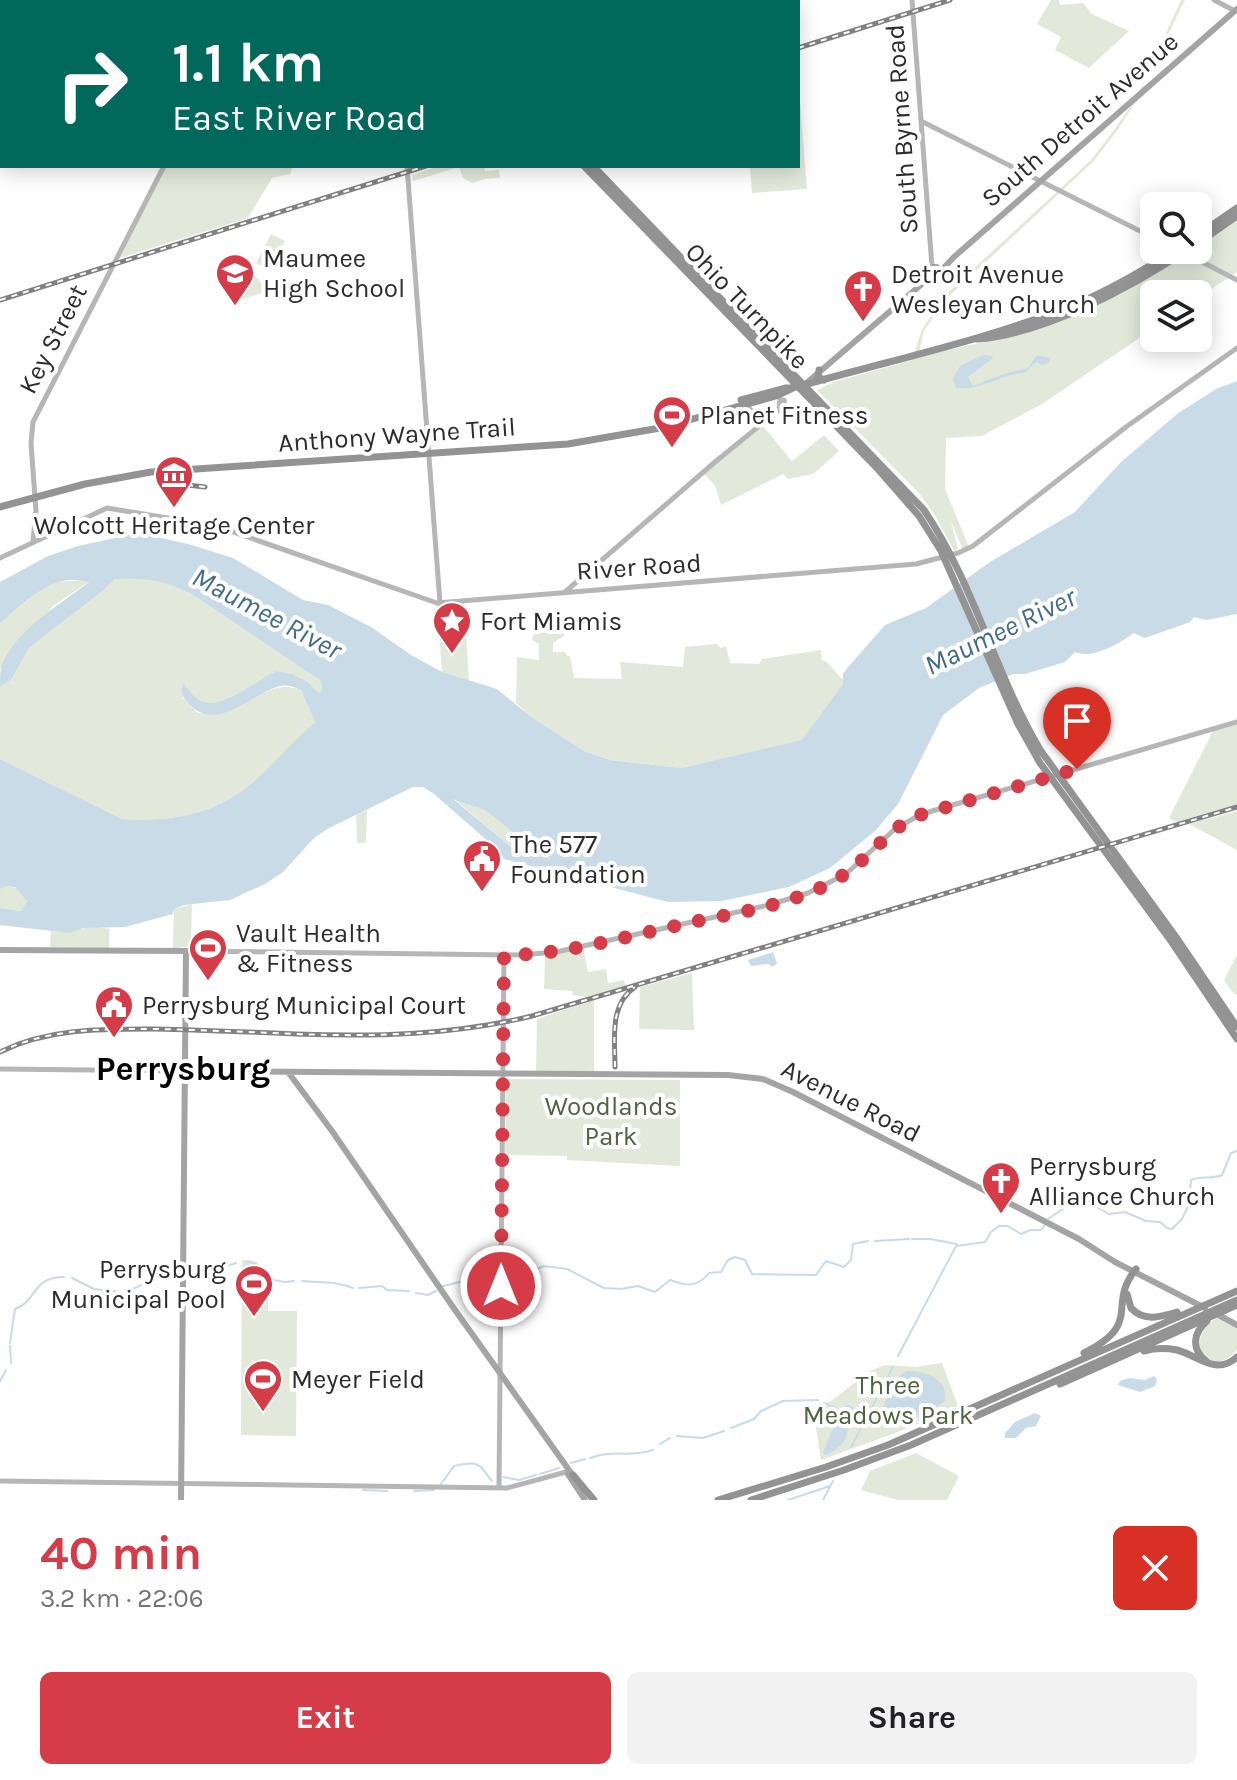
<!DOCTYPE html>
<html lang="en">
<head>
<meta charset="utf-8">
<style>
	:root { --surface:#fff; --page:#f2f2f2; --text:#202124; --muted:#757577; --accent:#d53c48 }
	body { margin:0; font-family:Karla,sans-serif; background:var(--page); color:var(--text); height:100vh; display:flex; flex-direction:column; font-size:30px; white-space:nowrap }
	* { box-sizing:border-box; margin:0 }
	p { font-size:26px; color:var(--muted) }
	.icon { flex:none; width:44px; height:44px; fill:none; stroke:currentColor; stroke-width:2; stroke-linecap:round; stroke-linejoin:round }
	.map { position:relative; height:1500px; overflow:hidden }
	.sheet { display:flex; flex-direction:column; background:var(--surface); flex:1 }
	.sheet>* { flex:none }
	.top-card { position:absolute; left:0px; top:0px; width:800px; height:168px; box-shadow:0 4px 20px #0003; background:#00695c; color:#fff; overflow:hidden }
	.buttons { position:absolute; left:1140px; top:192px; display:grid; gap:16px }
	.buttons a { display:grid; place-items:center; width:72px; height:72px; border-radius:12px; background:var(--surface); box-shadow:0 4px 20px #0003; font-size:40px }
	.pin { position:absolute; display:grid; place-items:center; width:68px; height:68px; color:#fff; margin:-82px -34px; border-radius:50% 50% 50% 0; rotate:-45deg; box-shadow:0 0 8px #0007 }
	.pin .icon { rotate:45deg }
	.me { position:absolute; width:88px; margin:-44px; rotate:0deg; stroke-linejoin:round; filter:drop-shadow(0 0 6px #0008) }
	.turn { display:flex; align-items:center; gap:28px; height:168px; padding:0 40px; font-size:36px }
	.turn .icon { width:104px; height:104px; stroke-width:2.5 }
	.turn b { display:block; font-size:56px; line-height:68px }
	.round { display:grid; place-items:center; flex:none; width:84px; height:84px; border-radius:12px; background:var(--page) }
	.headline { display:flex; align-items:center; justify-content:space-between; height:136px; padding:0 40px }
	h1 { font-size:48px; font-weight:700; line-height:60px; color:var(--accent) }
	.button { display:flex; gap:16px; margin-top:auto; padding:16px 40px }
	.button a { flex:1; height:92px; border-radius:12px; background:var(--accent); color:#fff; font-size:32px; font-weight:700; line-height:92px; text-align:center }
	.button a+a { background:var(--page); color:var(--text) }
	.map>svg:first-child { display:block }
	.green { fill:#e2e9da }
	.water { fill:#c8dbe7; fill-rule:evenodd }
	.lines { fill:none; stroke-linecap:round; stroke-linejoin:round }
	.stream { stroke:#c8dbe7; stroke-width:2 }
	.secondary { stroke:#b6b6b6; stroke-width:5 }
	.primary { stroke:#a4a4a4; stroke-width:6 }
	.highway { stroke:#939393; stroke-width:7 }
	.rail-casing { stroke:#818181; stroke-width:5 }
	.rail { stroke:#fff; stroke-width:2; stroke-dasharray:6; stroke-linecap:butt }
	.route { stroke:#d53c48; stroke-width:14; stroke-dasharray:0 25.2 }
	.labels { text-anchor:middle; dominant-baseline:central; stroke-width:8; stroke-linejoin:round; paint-order:stroke }
	.street-label { font-size:26px; fill:#2c2c2c; stroke:#fff }
	.poi-label { font-size:26px; fill:#2c2c2c; stroke:#fff; text-anchor:start }
	.park-label { font-size:26px; fill:#4f633e; stroke:#fff }
	.water-label { font-size:28px; font-style:italic; fill:#426c86; stroke:#fff }
	.district-label { font-size:34px; font-weight:bold; fill:#000; stroke:#fff }
</style>
</head>
<body>
<div class="map">
<svg width="1237" height="1500" viewBox="0 0 1237 1500">
	<rect width="100%" height="100%" fill="#fff"/>
	<!-- green -->
	<path class="green" d="M 249,0 L 390,0 L 390,2 L 248,2 Z
		M 567,0 L 792,0 L 792,2 L 567,2 Z
		M 1051,0 L 1059,0 L 1060,5 L 1083,3 L 1092,14 L 1129,31 L 1089,68 L 1055,50 L 1061,37 L 1037,24 Z
		M 1181,0 L 1185,0 L 1143,85 L 1144,95 L 1135,103 L 1117,131 L 1093,162 L 945,300 L 924,331 L 918,357 C 949,348 983,344 1014,334 C 1078,315 1137,287 1192,250 L 1198,250 L 1198,246 L 1237,220 L 1237,272 L 1198,298 L 1198,294 L 1154,294 L 1154,328 L 1042,404 L 982,436 L 946,438 L 945,489 L 969,547 L 963,550 L 951,521 L 958,549 L 954,551 L 936,517 L 919,493 L 817,390 L 834,382 L 912,360 L 922,329 L 944,296 L 1091,160 L 1114,130 L 1136,99 Z
		M 798,77 L 807,189 L 752,193 L 750,166 L 798,166 Z
		M 166,166 L 293,166 L 290,174 L 272,178 L 248,218 L 120,258 Z
		M 439,166 L 484,166 L 485,171 L 499,170 L 500,178 L 485,179 L 472,183 L 463,178 L 459,167 L 413,181 L 412,175 Z
		M 271,234 L 285,241 L 270,270 L 256,263 Z
		M 238,270 L 259,279 L 265,292 L 237,301 L 228,274 Z
		M 763,426 L 792,461 L 824,435 L 839,451 L 813,474 L 788,479 L 783,474 L 721,505 L 715,485 L 704,474 Z
		M 142,577 L 169,582 L 190,593 L 321,681 L 322,690 L 319,693 C 312,689 309,684 303,680 C 295,674 285,673 276,671 C 257,680 221,711 201,702 C 194,699 188,689 183,684 L 183,698 L 198,713 C 206,713 216,715 224,712 C 252,705 271,678 301,690 L 315,722 C 291,743 271,768 247,787 C 210,816 167,822 122,819 L 0,759 L 0,687 L 11,680 L 29,648 L 104,590 L 114,578 Z
		M 82,580 L 90,581 L 53,606 L 44,617 L 24,635 L 0,669 L 0,623 L 48,583 Z
		M 464,601 L 469,681 L 442,672 L 437,603 Z
		M 563,632 L 564,636 L 553,643 L 553,652 L 565,652 L 567,656 L 570,656 L 574,678 L 622,679 L 620,662 L 683,667 L 685,647 L 716,644 L 721,648 L 726,646 L 730,663 L 759,664 L 762,659 L 821,650 L 822,660 L 827,662 L 843,680 L 843,684 L 803,740 L 681,768 L 611,760 L 584,751 L 530,716 L 516,703 L 517,657 L 539,660 L 539,644 L 532,640 L 534,633 Z
		M 1237,724 L 1237,804 L 1177,822 L 1169,818 L 1213,731 Z
		M 453,798 L 485,810 L 517,836 L 552,859 L 516,851 Z
		M 367,810 L 366,843 L 357,843 L 356,815 Z
		M 1237,811 L 1237,850 L 1189,824 Z
		M 7,886 L 17,888 L 27,900 L 22,911 L 0,908 L 0,889 Z
		M 192,904 L 191,946 L 170,949 L 173,947 L 174,909 Z
		M 98,927 L 109,929 L 109,948 L 50,947 L 51,931 C 68,933 81,927 98,927 Z
		M 583,947 L 588,972 L 606,969 L 608,983 L 624,980 L 625,986 L 586,997 L 573,995 L 572,991 L 544,989 L 545,956 Z
		M 1237,955 L 1237,994 L 1235,995 L 1224,980 Z
		M 692,973 L 694,1030 L 639,1029 L 640,987 Z
		M 594,1000 L 594,1072 L 536,1071 L 537,1019 Z
		M 506,1079 L 680,1080 L 680,1166 L 567,1160 L 567,1156 L 505,1155 Z
		M 242,1260 L 252,1260 L 268,1280 L 268,1311 L 297,1311 L 296,1436 L 241,1435 Z
		M 1218,1317 L 1237,1326 L 1237,1350 C 1212,1381 1178,1343 1218,1317 Z
		M 942,1363 L 958,1406 L 914,1426 L 821,1460 L 813,1408 L 831,1401 L 870,1371 L 885,1365 L 915,1367 Z
		M 916,1453 L 959,1476 L 947,1500 L 898,1500 L 861,1490 L 870,1471 Z"/>
	<!-- water -->
	<path class="water" d="M 984,355 L 992,356 L 993,358 L 968,377 L 973,386 C 994,377 1008,372 1028,368 L 1037,355 L 1051,358 L 1049,363 L 1042,365 L 1036,362 L 1025,373 C 1000,374 982,391 956,388 L 953,378 L 960,366 Z
		M 1237,381 L 1237,614 L 1206,620 L 1194,617 L 1190,622 L 1145,638 L 1134,633 C 1120,643 1092,660 1075,652 L 1065,662 L 1025,674 L 1013,674 L 979,688 L 943,715 L 898,804 L 876,830 L 830,868 L 789,887 L 721,901 L 668,902 L 504,859 L 498,850 L 434,794 L 423,787 L 413,787 L 329,828 L 314,838 L 283,872 L 265,884 L 230,900 L 184,905 L 174,909 L 173,914 L 125,927 L 83,928 L 70,933 L 0,925 L 0,908 L 21,911 L 27,901 L 15,887 L 7,886 L 0,889 L 0,759 L 122,819 C 167,822 210,816 247,787 C 271,768 291,742 315,722 L 301,690 C 292,686 286,684 277,687 C 249,696 217,732 190,705 C 183,698 180,693 183,683 C 188,689 194,698 201,701 C 220,711 257,680 276,671 L 292,674 L 306,681 L 319,693 L 322,690 L 321,681 L 190,593 C 164,580 142,577 114,579 L 104,590 L 29,648 L 11,680 L 0,687 C 0,681 0,673 1,668 C 13,631 61,604 89,582 C 50,572 28,601 0,623 L 0,582 L 48,556 L 78,546 L 129,535 L 152,536 L 188,544 L 233,558 L 303,600 L 328,605 L 371,627 L 411,655 L 442,672 L 497,689 L 530,716 L 584,751 L 610,760 L 681,768 L 802,740 L 843,684 L 843,674 L 849,666 L 885,625 L 926,608 L 990,562 L 1075,512 L 1121,462 L 1177,414 L 1216,389 ZM 453,799 L 485,810 L 517,836 L 551,859 L 516,851 Z
		M 773,952 L 777,963 L 773,967 L 768,964 L 751,966 L 748,960 Z
		M 907,1371 C 925,1371 949,1379 945,1401 L 933,1409 L 885,1428 L 877,1420 L 878,1415 L 900,1375 Z
		M 1154,1376 L 1157,1379 L 1155,1386 L 1140,1392 L 1118,1385 L 1120,1381 L 1130,1378 L 1145,1380 Z
		M 1035,1413 L 1041,1416 L 1036,1426 L 1026,1428 L 1016,1438 L 1005,1438 L 1005,1433 L 1015,1422 Z
		M 839,1422 L 848,1427 C 848,1441 837,1451 825,1455 L 823,1452 L 835,1423 Z"/>
	<g class="lines">
		<!-- stream -->
		<path class="stream" d="M 1102,1210 L 1109,1214 L 1125,1212 L 1146,1221 L 1160,1222 L 1167,1228 L 1172,1229 L 1182,1219 L 1189,1204 L 1191,1180 C 1202,1175 1211,1180 1222,1175 L 1231,1153 L 1237,1151
			M 1048,1219 L 1073,1202 C 1082,1206 1091,1201 1100,1209
			M 912,1239 L 930,1239 L 957,1244
			M 875,1241 L 909,1239
			M 246,1262 L 256,1263 L 267,1279 L 285,1282 L 294,1281
			M 188,1268 L 218,1269 L 236,1263
			M 504,1275 L 519,1277 L 544,1266 L 567,1269 L 604,1288 L 621,1289 L 638,1286 L 655,1292 L 670,1280 C 686,1286 697,1288 709,1273 L 721,1272 L 728,1260 L 735,1257 L 745,1260 L 752,1274 L 816,1275 L 826,1261 L 844,1267 L 851,1260 L 853,1244 L 868,1241
			M 72,1278 L 94,1289 L 121,1292
			M 302,1281 C 319,1283 337,1281 353,1288
			M 443,1286 L 460,1282 L 481,1281 L 496,1275
			M 359,1288 L 382,1286 L 387,1290 L 409,1291
			M 128,1291 L 177,1269
			M 416,1293 L 428,1295 L 436,1291
			M 10,1343 L 15,1309 C 38,1301 31,1277 64,1277
			M 10,1346 L 11,1363
			M 898,1356 L 956,1246 L 985,1242 L 991,1232 L 999,1226 L 1008,1226 L 1021,1234 L 1030,1230 L 1041,1230 L 1045,1225
			M 0,1381 L 6,1370
			M 824,1403 L 839,1410 L 849,1406 L 860,1414
			M 731,1428 L 754,1419 L 761,1411 L 783,1401 L 818,1400
			M 677,1436 L 703,1438 L 724,1431
			M 660,1444 L 670,1438
			M 851,1447 L 893,1367
			M 590,1458 C 613,1449 631,1458 653,1450
			M 571,1463 L 585,1459
			M 540,1474 L 559,1468
			M 503,1477 L 519,1480 L 536,1475
			M 441,1484 L 454,1466 C 480,1461 477,1462 492,1481
			M 363,1490 L 387,1491
			M 414,1491 L 434,1490
			M 788,1500 L 830,1486
			M 823,1500 L 833,1481"/>
		<!-- secondary -->
		<path class="secondary" d="M 113,0 L 117,2
			M 394,0 L 395,2
			M 912,0 L 932,267
			M 1214,0 L 1235,11
			M 246,2 L 247,0
			M 921,121 L 1154,238
			M 407,166 L 440,603
			M 1183,252 L 1237,280
			M 748,407 L 762,422
			M 33,541 L 36,511 L 31,443 L 33,422 L 164,166
			M 0,558 L 107,508 L 216,526 L 437,603 L 916,564 L 958,553 L 973,546 L 1126,427 L 1237,348
			M 565,592 L 715,462 L 785,405 L 784,400 L 780,400 L 779,408
			M 186,951 L 520,955 L 556,952 L 769,905 L 808,893 L 846,874 L 896,828 L 922,814 L 1237,722
			M 0,1069 L 185,1071
			M 0,1481 L 507,1488 L 566,1472
			M 499,1488 L 504,955"/>
		<!-- primary -->
		<path class="primary" d="M 927,278 L 932,267 L 937,267 L 939,271
			M 803,386 L 930,277 L 938,274 L 954,257 L 1237,9
			M 0,950 L 186,951 L 181,1500
			M 185,1071 L 728,1075 L 763,1079 L 793,1092 L 1079,1239 L 1115,1262 L 1205,1308
			M 288,1072 L 332,1131 L 455,1310 L 574,1477
			M 1215,1313 L 1237,1325
			M 568,1474 L 585,1500"/>
		<!-- highway -->
		<path class="highway" d="M 424,0 L 426,2
			M 434,0 L 436,2
			M 584,166 L 876,467 L 919,516 L 941,551 L 1018,724 L 1040,763 L 1171,941 L 1237,1039
			M 593,166 L 924,510 C 975,585 995,675 1041,751 L 1176,937 L 1237,1027
			M 1198,235 L 1237,208
			M 1198,243 L 1237,216
			M 977,339 C 1044,334 1132,287 1187,250
			M 819,370 L 818,377 L 824,380
			M 741,400 L 786,388 L 793,388
			M 0,507 L 85,484 L 151,472 L 568,444 L 660,428 L 776,396 L 793,388 C 887,361 983,341 1074,305 C 1110,290 1143,270 1176,250
			M 1127,1294 L 1131,1308 C 1144,1322 1160,1317 1177,1312
			M 1144,1351 C 1155,1348 1166,1348 1177,1350 C 1199,1356 1216,1376 1237,1357
			M 1084,1353 C 1144,1323 1106,1306 1136,1269
			M 1206,1361 C 1191,1349 1193,1333 1207,1321
			M 1060,1384 L 1237,1305
			M 573,1475 L 594,1500
			M 718,1500 L 826,1467 L 888,1445 L 1237,1291
			M 751,1500 L 844,1470 L 911,1445 L 1237,1300"/>
		<defs>
			<path id="rail" d="M 798,48 L 950,0
				M 0,300 L 426,166
				M 187,485 L 205,487
				M 0,1052 C 49,1028 102,1029 155,1029 C 202,1030 249,1032 296,1034 C 376,1037 454,1035 532,1016 L 1237,807
				M 615,1067 C 615,1038 609,1005 635,987"/>
		</defs>
		<!-- rail casing -->
		<use href="#rail" class="rail-casing"/>
		<!-- rail -->
		<use href="#rail" class="rail"/>
	</g>
	<g class="lines">
		<!-- route -->
		<path class="route" d="M 501,1286 L 504,955 C 564,955 624,937 684,924 C 733,913 785,907 830,883 C 864,866 883,833 916,816 L 1077,769"/>
	</g>
	<!-- icons -->
	<defs>
		<symbol id="school-pin" viewBox="-11 -11 22 30"><path d="M0 17L-7.5 6A9.5 9.5 0 1 1 7.5 6Z" fill="#d53c48" stroke="#fff"/><path d="M0-5L7-2L0 1L-7-2ZM-4 1L0 2.5L4 1V4Q0 6-4 4Z" fill="#fff"/></symbol>
		<symbol id="church-pin" viewBox="-11 -11 22 30"><path d="M0 17L-7.5 6A9.5 9.5 0 1 1 7.5 6Z" fill="#d53c48" stroke="#fff"/><path d="M-1.2-6h2.4v3.5h3.3v2.4h-3.3V6h-2.4V-.1h-3.3v-2.4h3.3Z" fill="#fff"/></symbol>
		<symbol id="stadium-pin" viewBox="-11 -11 22 30"><path d="M0 17L-7.5 6A9.5 9.5 0 1 1 7.5 6Z" fill="#d53c48" stroke="#fff"/><path d="M0-5a6.5 5 0 1 0 0 10a6.5 5 0 1 0 0-10ZM-3.5-1.8h7v3.6h-7Z" fill="#fff"/></symbol>
		<symbol id="museum-pin" viewBox="-11 -11 22 30"><path d="M0 17L-7.5 6A9.5 9.5 0 1 1 7.5 6Z" fill="#d53c48" stroke="#fff"/><path d="M0-6L6-3V-2H-6V-3ZM-5-1h2V3h-2ZM-1-1h2V3h-2ZM3-1h2V3H3ZM-6 4H6V6H-6Z" fill="#fff"/></symbol>
		<symbol id="sight-pin" viewBox="-11 -11 22 30"><path d="M0 17L-7.5 6A9.5 9.5 0 1 1 7.5 6Z" fill="#d53c48" stroke="#fff"/><path d="M0-6L1.8-2.2L6-1.7L2.9 1.2L3.7 5.4L0 3.3L-3.7 5.4L-2.9 1.2L-6-1.7L-1.8-2.2Z" fill="#fff"/></symbol>
		<symbol id="civic-pin" viewBox="-11 -11 22 30"><path d="M0 17L-7.5 6A9.5 9.5 0 1 1 7.5 6Z" fill="#d53c48" stroke="#fff"/><path d="M-.6-6.5H3V-4.5H.6V-3L4-1V1h2V6H-6V1h2V-1L-.6-3ZM-1.2 2.5V6h2.4V2.5Z" fill="#fff"/></symbol>
	</defs>
	<g fill-rule="evenodd">
		<use href="#school-pin" x="213" y="251" width="44" height="60"/>
		<use href="#church-pin" x="841" y="267" width="44" height="60"/>
		<use href="#stadium-pin" x="650" y="393" width="44" height="60"/>
		<use href="#museum-pin" x="152" y="453" width="44" height="60"/>
		<use href="#sight-pin" x="430" y="599" width="44" height="60"/>
		<use href="#civic-pin" x="460" y="837" width="44" height="60"/>
		<use href="#stadium-pin" x="186" y="926" width="44" height="60"/>
		<use href="#civic-pin" x="92" y="983" width="44" height="60"/>
		<use href="#church-pin" x="979" y="1159" width="44" height="60"/>
		<use href="#stadium-pin" x="232" y="1262" width="44" height="60"/>
		<use href="#stadium-pin" x="241" y="1357" width="44" height="60"/>
	</g>
	<g class="labels">
		<!-- street labels -->
		<g class="street-label">
			<text transform="translate(1080 120) rotate(-41)">South Detroit Avenue</text>
			<text transform="translate(902 129) rotate(-94)">South Byrne Road</text>
			<text transform="translate(747 306) rotate(46)">Ohio Turnpike</text>
			<text transform="translate(53 339) rotate(-63)">Key Street</text>
			<text transform="translate(397 435) rotate(-4)">Anthony Wayne Trail</text>
			<text transform="translate(639 567) rotate(-4)">River Road</text>
			<text transform="translate(851 1101) rotate(27)">Avenue Road</text>
		</g>
		<!-- poi labels -->
		<g class="poi-label">
			<text x="263" y="258">Maumee<tspan x="263" dy="30">High School</tspan></text>
			<text x="891" y="274">Detroit Avenue<tspan x="891" dy="30">Wesleyan Church</tspan></text>
			<text x="700" y="415">Planet Fitness</text>
			<text x="174" y="525" text-anchor="middle">Wolcott Heritage Center</text>
			<text x="480" y="621">Fort Miamis</text>
			<text x="510" y="844">The 577<tspan x="510" dy="30">Foundation</tspan></text>
			<text x="236" y="933">Vault Health<tspan x="236" dy="30">&amp; Fitness</tspan></text>
			<text x="142" y="1005">Perrysburg Municipal Court</text>
			<text x="1029" y="1166">Perrysburg<tspan x="1029" dy="30">Alliance Church</tspan></text>
			<text x="226" y="1269" text-anchor="end">Perrysburg<tspan x="226" dy="30">Municipal Pool</tspan></text>
			<text x="291" y="1379">Meyer Field</text>
		</g>
		<!-- park labels -->
		<g class="park-label">
			<text x="611" y="1106">Woodlands<tspan x="611" dy="30">Park</tspan></text>
			<text x="888" y="1385">Three<tspan x="888" dy="30">Meadows Park</tspan></text>
		</g>
		<!-- water labels -->
		<g class="water-label">
			<text transform="translate(267 613) rotate(28)">Maumee River</text>
			<text transform="translate(1000 631) rotate(-26)">Maumee River</text>
		</g>
		<!-- district labels -->
		<g class="district-label">
			<text x="183" y="1069">Perrysburg</text>
		</g>
	</g>
</svg>
<div class="buttons">
<a><svg class="icon" aria-label="search" viewBox="0 0 24 24"><circle cx="10" cy="10" r="6"/><path d="M15 15l6 6"/></svg></a>
<a><svg class="icon" aria-label="layers" viewBox="0 0 24 24"><path d="M12 4l9 5-9 5-9-5zM3 14l9 5 9-5"/></svg></a>
</div>
<div class="pin" style="left:1077px;top:769px;background:#d93025"><svg class="icon" aria-label="arrive" viewBox="0 0 24 24"><path d="M6 21V4h12l-3 4 3 4H6"/></svg></div>
<svg class="me" style="left:501px;top:1286px" viewBox="-20 -20 40 40"><circle r="17" fill="#d53c48" stroke="#fff" stroke-width="3"/><path d="M0-11L8 9 0 5-8 9z" fill="#fff"/></svg>
<div class="top-card">
<div class="turn"><svg class="icon" aria-label="right" viewBox="0 0 24 24"><path d="M7 20v-9h11M14 6l5 5-5 5"/></svg><div><b>1.1 km</b>East River Road</div></div>
</div>
</div>
<section class="sheet">
<div class="headline"><div><h1>40 min</h1><p>3.2 km · 22:06</p></div><a class="round" style="background:#d93025;color:#fff"><svg class="icon" aria-label="close" viewBox="0 0 24 24"><path d="M6 6l12 12M18 6L6 18"/></svg></a></div>
<div class="button"><a>Exit</a><a>Share</a></div>
</section>
</body>
</html>
